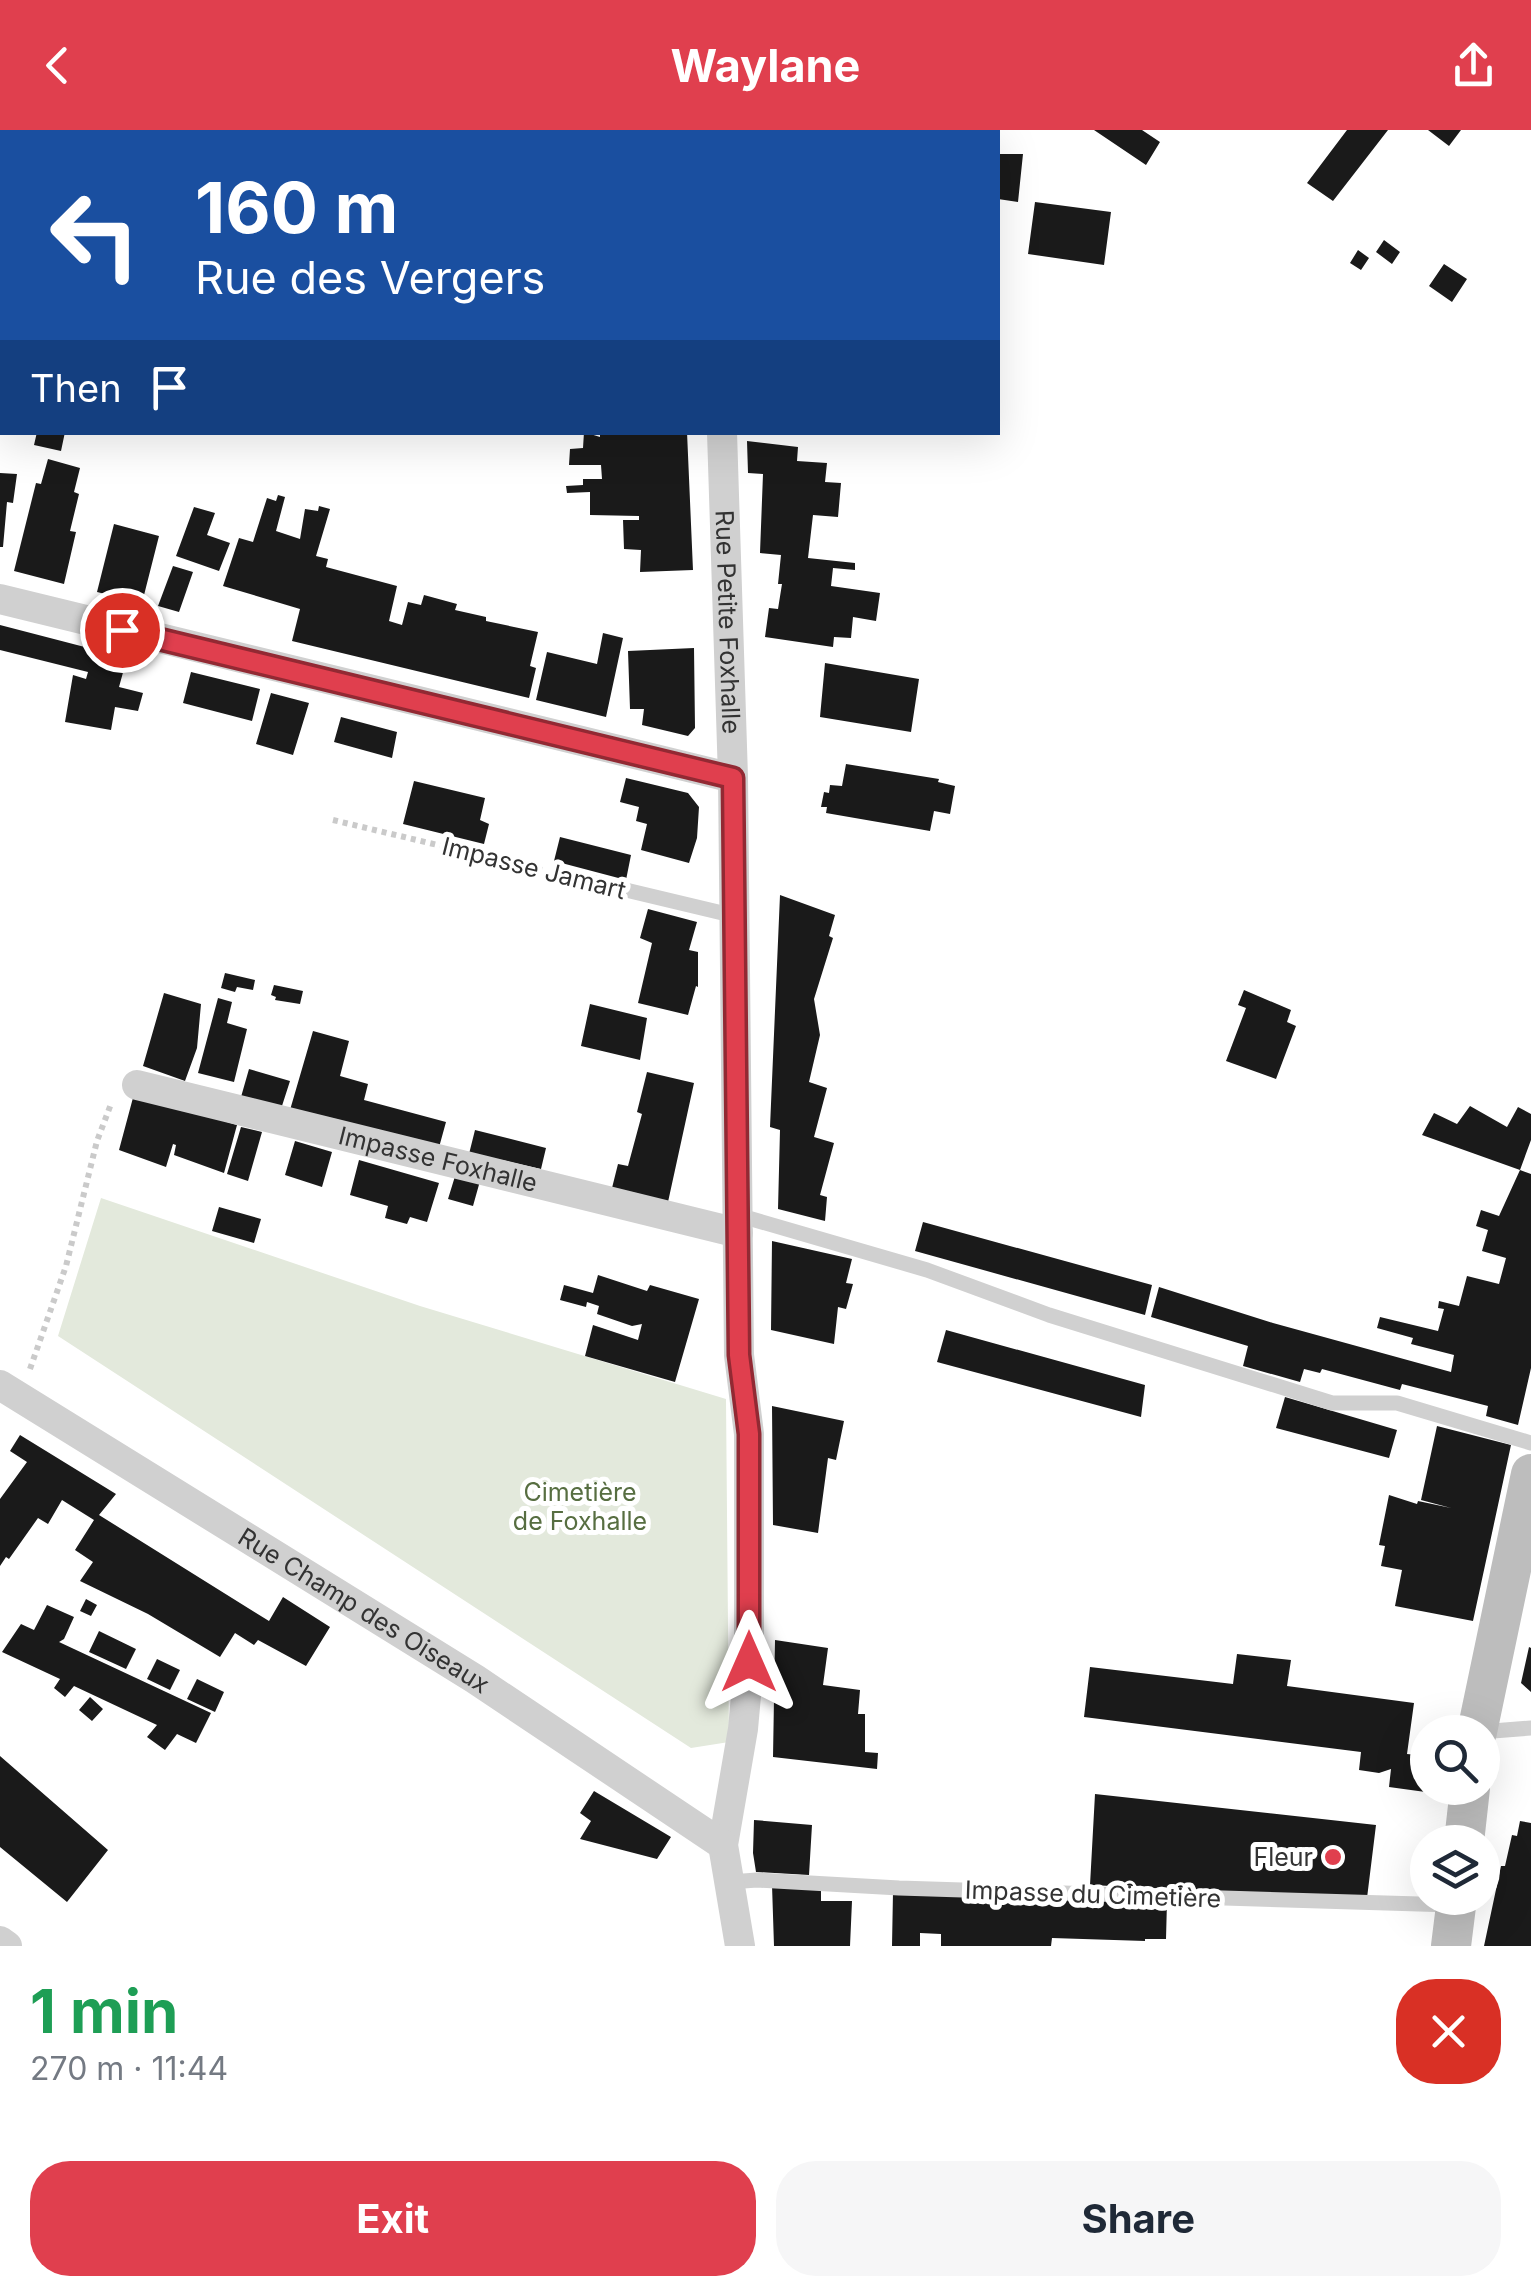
<!DOCTYPE html>
<html lang="en">
<head>
<meta charset="utf-8">
<style>
	:root { --surface:#fff; --page:#f6f6f7; --text:#1f2937; --muted:#747a83; --accent:#e03f4e }
	body { margin:0; font-family:Inter,sans-serif; background:var(--page); color:var(--text); height:100vh; display:flex; flex-direction:column; font-size:38px; white-space:nowrap }
	* { box-sizing:border-box; margin:0 }
	p { font-size:32px; color:var(--muted) }
	.icon { flex:none; width:55px; height:55px; fill:none; stroke:currentColor; stroke-width:2; stroke-linecap:round; stroke-linejoin:round }
	.map { position:relative; height:1816px; overflow:hidden }
	.side { display:flex; flex-direction:column; background:var(--surface); flex:1 }
	.side>* { flex:none }
	.banner { position:absolute; left:0px; top:0px; width:1000px; height:305px; box-shadow:0 10px 40px #0002; background:#1a4fa0; color:#fff; overflow:hidden }
	.controls { position:absolute; left:1410px; top:1585px; display:grid; gap:20px }
	.controls a { display:grid; place-items:center; width:90px; height:90px; border-radius:50%; background:var(--surface); box-shadow:0 10px 40px #0002; font-size:50px }
	.pin { position:absolute; display:grid; place-items:center; width:85px; height:85px; color:#fff; margin:-42px; border:5px solid #fff; border-radius:50%; box-shadow:0 2px 10px #0007 }
	.me { position:absolute; width:110px; margin:-55px; rotate:0deg; stroke-linejoin:round; filter:drop-shadow(0 0 8px #0008) }
	.turn { display:flex; align-items:center; gap:35px; height:210px; padding:0 30px; font-size:45px }
	.turn .icon { width:130px; height:130px; stroke-width:2.5 }
	.turn b { display:block; font-size:70px; line-height:85px }
	.then { display:flex; align-items:center; height:95px; padding:0 30px; background:#0003; gap:20px; font-size:38px }
	.round { display:grid; place-items:center; flex:none; width:105px; height:105px; border-radius:40px; background:var(--page) }
	.headline { display:flex; align-items:center; justify-content:space-between; height:170px; padding:0 30px }
	h1 { font-size:60px; font-weight:700; line-height:75px; color:#1e9e55 }
	.action { display:flex; gap:20px; margin-top:auto; padding:20px 30px }
	.action a { flex:1; height:115px; border-radius:40px; background:var(--accent); color:#fff; font-size:40px; font-weight:700; line-height:115px; text-align:center }
	.action a+a { background:var(--page); color:var(--text) }
	header { display:flex; justify-content:space-between; align-items:center; height:130px; padding:0 30px; background:var(--accent); color:#fff; font-size:45px; font-weight:700 }
	.map>svg:first-child { display:block }
	.green { fill:#e3e9dc }
	.building { fill:#1a1a1a }
	.lines { fill:none; stroke-linecap:round; stroke-linejoin:round }
	.path { stroke:#cacaca; stroke-width:6; stroke-dasharray:5 5; stroke-linecap:butt }
	.lane { stroke:#d0d0d0; stroke-width:15 }
	.street { stroke:#d0d0d0; stroke-width:30 }
	.secondary { stroke:#bdbdbd; stroke-width:40 }
	.route-casing { stroke:#922933; stroke-width:25 }
	.route { stroke:#e03f4e; stroke-width:18 }
	.poi-dot { fill:#e03f4e; stroke:#fff; stroke-width:4 }
	.labels { text-anchor:middle; dominant-baseline:central; stroke-width:10; stroke-linejoin:round; paint-order:stroke }
	.street-label { font-size:25px; fill:#333; stroke:#fff }
	.park-label { font-size:25px; fill:#576e41; stroke:#fff }
	.poi-label { font-size:25px; fill:#333; stroke:#fff; text-anchor:end }
</style>
</head>
<body>
<header><svg class="icon" aria-label="back" viewBox="0 0 24 24"><path d="M15 5l-7 7 7 7"/></svg>Waylane<svg class="icon" aria-label="share" viewBox="0 0 24 24"><path d="M12 15V3M7 8l5-5 5 5M5 13v7h14v-7"/></svg></header>
<div class="map">
<svg width="1531" height="1816" viewBox="0 0 1531 1816">
	<rect width="100%" height="100%" fill="#fff"/>
	<!-- green -->
	<path class="green" d="M 101,1068 L 420,1176 L 726,1269 L 729,1612 L 691,1618 L 58,1206 Z"/>
	<!-- building -->
	<path class="building" d="M 1094,0 L 1142,0 L 1160,12 L 1146,35 Z
		M 1347,0 L 1388,0 L 1333,71 L 1307,53 Z
		M 1428,0 L 1461,0 L 1449,16 Z
		M 998,24 L 1023,24 L 1018,72 L 998,69 Z
		M 1035,72 L 1111,82 L 1104,135 L 1028,124 Z
		M 1384,110 L 1400,122 L 1392,134 L 1376,122 Z
		M 1358,120 L 1369,128 L 1361,140 L 1350,133 Z
		M 1444,134 L 1467,149 L 1452,172 L 1429,156 Z
		M 37,302 L 65,302 L 61,321 L 34,315 Z
		M 584,302 L 600,307 L 600,302 L 687,302 L 693,440 L 640,442 L 641,420 L 624,419 L 623,390 L 639,390 L 639,386 L 590,385 L 590,362 L 567,363 L 566,356 L 583,355 L 583,349 L 602,349 L 601,335 L 569,335 L 570,319 L 583,318 Z
		M 747,311 L 798,317 L 797,331 L 827,333 L 825,352 L 841,353 L 838,387 L 813,385 L 808,428 L 855,433 L 855,440 L 833,438 L 831,456 L 880,463 L 876,491 L 853,487 L 851,508 L 834,507 L 833,517 L 765,507 L 769,478 L 778,479 L 782,454 L 778,454 L 781,425 L 760,423 L 763,344 L 748,343 Z
		M 48,329 L 80,338 L 74,362 L 79,364 L 70,401 L 76,402 L 64,454 L 14,441 L 36,353 L 41,354 Z
		M 0,343 L 17,344 L 13,373 L 7,372 L 3,417 L 0,417 Z
		M 278,365 L 285,367 L 276,401 L 300,409 L 305,379 L 318,381 L 319,376 L 330,379 L 316,426 L 328,429 L 326,437 L 397,456 L 389,491 L 402,495 L 408,472 L 421,475 L 424,465 L 457,474 L 455,480 L 486,487 L 486,491 L 538,502 L 530,536 L 536,538 L 529,568 L 292,511 L 300,479 L 223,456 L 239,408 L 253,412 L 267,368 L 276,371 Z
		M 194,377 L 215,383 L 207,405 L 230,413 L 219,441 L 176,426 Z
		M 114,394 L 159,406 L 142,473 L 97,462 Z
		M 173,436 L 193,442 L 179,482 L 158,476 Z
		M 0,495 L 127,528 L 119,557 L 143,563 L 138,581 L 115,577 L 111,600 L 65,592 L 73,545 L 86,549 L 88,542 L 0,520 Z
		M 603,503 L 623,508 L 606,587 L 536,570 L 547,522 L 597,534 Z
		M 694,518 L 695,598 L 688,606 L 642,595 L 644,579 L 630,579 L 628,521 Z
		M 825,533 L 919,549 L 911,602 L 820,587 Z
		M 191,542 L 260,559 L 252,591 L 183,573 Z
		M 271,563 L 309,573 L 293,625 L 256,614 Z
		M 341,587 L 397,602 L 392,628 L 334,612 Z
		M 846,634 L 939,649 L 938,652 L 955,656 L 950,684 L 934,681 L 930,701 L 826,683 L 827,677 L 821,677 L 824,662 L 829,663 L 830,655 L 842,656 Z
		M 626,648 L 688,663 L 699,677 L 697,708 L 689,733 L 641,720 L 647,694 L 636,691 L 639,677 L 620,672 Z
		M 414,651 L 485,668 L 480,690 L 489,694 L 484,714 L 403,694 Z
		M 560,707 L 631,725 L 626,750 L 554,731 Z
		M 780,765 L 835,785 L 829,806 L 833,808 L 814,869 L 820,905 L 809,952 L 827,958 L 814,1007 L 834,1013 L 820,1065 L 827,1067 L 825,1091 L 778,1079 L 780,1000 L 770,997 Z
		M 648,779 L 697,792 L 689,820 L 698,822 L 698,857 L 696,856 L 688,885 L 638,873 L 652,813 L 640,808 Z
		M 225,843 L 255,850 L 253,860 L 237,857 L 235,862 L 221,858 Z
		M 274,855 L 303,861 L 300,874 L 275,870 L 276,867 L 271,865 Z
		M 1244,860 L 1291,880 L 1287,892 L 1296,896 L 1276,949 L 1226,931 L 1246,878 L 1238,875 Z
		M 164,863 L 201,874 L 197,918 L 185,951 L 143,936 Z
		M 218,868 L 232,872 L 227,893 L 247,899 L 234,952 L 198,943 Z
		M 590,874 L 647,888 L 640,930 L 581,916 Z
		M 313,901 L 349,911 L 340,946 L 368,954 L 364,970 L 446,992 L 438,1021 L 290,980 Z
		M 249,939 L 290,951 L 281,979 L 241,967 Z
		M 647,942 L 694,953 L 668,1072 L 612,1058 L 618,1034 L 628,1036 L 642,984 L 637,982 Z
		M 134,964 L 237,995 L 224,1043 L 174,1025 L 176,1015 L 173,1014 L 166,1037 L 119,1020 Z
		M 1470,976 L 1507,997 L 1518,977 L 1531,984 L 1531,1010 L 1520,1040 L 1422,1005 L 1434,983 L 1457,994 Z
		M 241,997 L 262,1002 L 248,1051 L 227,1044 Z
		M 475,1000 L 546,1018 L 541,1039 L 502,1030 L 468,1028 Z
		M 295,1011 L 332,1022 L 322,1057 L 285,1045 Z
		M 359,1030 L 439,1053 L 427,1092 L 410,1087 L 407,1094 L 385,1088 L 388,1076 L 350,1065 Z
		M 1520,1040 L 1531,1044 L 1531,1238 L 1518,1295 L 1486,1286 L 1488,1276 L 1402,1254 L 1400,1260 L 1322,1239 L 1320,1243 L 1304,1239 L 1300,1252 L 1243,1236 L 1248,1216 L 1151,1187 L 1159,1157 L 1273,1193 L 1451,1242 L 1454,1225 L 1411,1214 L 1413,1208 L 1377,1198 L 1380,1187 L 1438,1201 L 1444,1179 L 1438,1178 L 1439,1171 L 1459,1176 L 1467,1146 L 1499,1154 L 1506,1128 L 1482,1121 L 1488,1100 L 1476,1096 L 1481,1080 L 1499,1086 Z
		M 456,1043 L 480,1051 L 473,1076 L 448,1069 Z
		M 219,1077 L 261,1089 L 254,1113 L 212,1101 Z
		M 923,1092 L 1152,1155 L 1145,1185 L 915,1121 Z
		M 772,1111 L 852,1129 L 846,1153 L 853,1154 L 846,1179 L 838,1177 L 834,1214 L 771,1200 Z
		M 598,1145 L 647,1161 L 650,1155 L 699,1169 L 675,1252 L 585,1226 L 593,1195 L 638,1210 L 642,1194 L 632,1196 L 597,1184 L 599,1176 L 587,1172 L 586,1177 L 560,1170 L 564,1155 L 593,1163 Z
		M 946,1200 L 1145,1255 L 1141,1287 L 937,1232 Z
		M 1285,1267 L 1397,1300 L 1389,1328 L 1276,1298 Z
		M 772,1276 L 844,1291 L 836,1330 L 828,1328 L 818,1403 L 773,1395 Z
		M 1437,1296 L 1511,1315 L 1473,1491 L 1395,1476 L 1402,1440 L 1381,1436 L 1385,1416 L 1379,1415 L 1389,1365 L 1417,1374 L 1418,1371 L 1451,1378 L 1421,1370 Z
		M 20,1305 L 116,1364 L 99,1385 L 269,1491 L 283,1467 L 330,1497 L 306,1536 L 258,1510 L 254,1515 L 235,1503 L 220,1527 L 148,1484 L 80,1451 L 93,1432 L 75,1420 L 94,1390 L 62,1370 L 48,1394 L 38,1388 L 9,1429 L 6,1427 L 0,1436 L 0,1369 L 27,1332 L 10,1321 Z
		M 86,1469 L 97,1475 L 91,1486 L 80,1481 Z
		M 47,1475 L 74,1487 L 64,1509 L 59,1512 L 211,1583 L 196,1613 L 177,1604 L 165,1620 L 147,1607 L 157,1595 L 74,1556 L 65,1567 L 54,1558 L 60,1549 L 2,1522 L 21,1494 L 34,1500 Z
		M 99,1501 L 136,1519 L 126,1539 L 89,1522 Z
		M 775,1510 L 828,1518 L 823,1555 L 860,1560 L 858,1584 L 865,1584 L 865,1622 L 878,1623 L 877,1639 L 773,1627 Z
		M 1529,1517 L 1531,1518 L 1531,1562 L 1521,1553 Z
		M 1237,1524 L 1291,1530 L 1287,1556 L 1414,1573 L 1407,1624 L 1428,1626 L 1428,1658 L 1441,1658 L 1440,1664 L 1389,1657 L 1391,1639 L 1379,1643 L 1359,1640 L 1361,1622 L 1084,1587 L 1090,1537 L 1233,1554 Z
		M 157,1529 L 180,1540 L 170,1560 L 147,1549 Z
		M 197,1549 L 224,1562 L 215,1582 L 187,1569 Z
		M 90,1567 L 103,1579 L 92,1591 L 79,1580 Z
		M 0,1626 L 108,1720 L 67,1772 L 0,1717 Z
		M 594,1661 L 671,1707 L 657,1729 L 580,1709 L 591,1691 L 580,1683 Z
		M 1095,1664 L 1376,1695 L 1367,1768 L 1090,1755 Z
		M 754,1690 L 812,1695 L 809,1745 L 756,1742 L 753,1723 Z
		M 1520,1691 L 1531,1693 L 1531,1816 L 1484,1816 L 1501,1736 L 1505,1736 L 1512,1705 L 1517,1706 Z
		M 772,1755 L 821,1757 L 821,1771 L 852,1771 L 850,1816 L 774,1816 Z
		M 893,1762 L 1167,1771 L 1166,1809 L 1145,1809 L 1145,1811 L 1052,1808 L 1051,1816 L 941,1816 L 941,1804 L 920,1803 L 920,1816 L 892,1816 Z"/>
	<g class="lines">
		<!-- path -->
		<path class="path" d="M 333,690 L 542,740
			M 30,1239 L 66,1136 L 97,1011 L 111,974"/>
		<!-- lane -->
		<path class="lane" d="M 563,745 L 735,786
			M 738,1085 L 927,1140 L 1049,1185 L 1332,1273 L 1397,1273 L 1531,1313
			M 1480,1602 L 1531,1598
			M 730,1752 L 757,1750 L 899,1758 L 1452,1775"/>
		<!-- street -->
		<g class="street">
			<path d="M 720,0 L 722,2"/>
			<path d="M 762,2 L 787,0"/>
			<path id="s1" d="M 722,302 L 733,648 L 739,1225 L 749,1304 L 749,1532 L 743,1599 L 723,1715 L 740,1816"/>
			<path d="M 0,469 L 733,648"/>
			<path id="s2" d="M 137,955 L 738,1103"/>
			<path id="s3" d="M 0,1255 L 475,1549 L 723,1715"/>
			<path d="M 0,1811 L 7,1816"/>
		</g>
		<!-- secondary -->
		<path class="secondary" d="M 1477,1602 L 1531,1344
			M 1464,1712 L 1470,1658
			M 1451,1816 L 1457,1768"/>
	</g>
	<g class="lines">
		<defs>
			<path id="route" d="M 122,500 L 733,648 L 739,1225 L 749,1304 L 749,1532"/>
		</defs>
		<!-- route casing -->
		<use href="#route" class="route-casing"/>
		<!-- route -->
		<use href="#route" class="route"/>
	</g>
	<!-- markers -->
	<circle class="poi-dot" cx="1333" cy="1727" r="10"/>
	<g class="labels">
		<!-- street labels -->
		<g class="street-label">
			<text stroke="none"><textPath href="#s1" startOffset="190">Rue Petite Foxhalle</textPath></text>
			<text transform="translate(534 738) rotate(14)">Impasse Jamart</text>
			<text stroke="none"><textPath href="#s2" startOffset="310">Impasse Foxhalle</textPath></text>
			<text stroke="none"><textPath href="#s3" startOffset="428">Rue Champ des Oiseaux</textPath></text>
			<text transform="translate(1093 1764) rotate(2)">Impasse du Cimetière</text>
		</g>
		<!-- park labels -->
		<g class="park-label">
			<text x="580" y="1362">Cimetière<tspan x="580" dy="29">de Foxhalle</tspan></text>
		</g>
		<!-- poi labels -->
		<g class="poi-label">
			<text x="1313" y="1727">Fleur</text>
		</g>
	</g>
</svg>
<div class="controls">
<a><svg class="icon" aria-label="search" viewBox="0 0 24 24"><circle cx="10" cy="10" r="6"/><path d="M15 15l6 6"/></svg></a>
<a><svg class="icon" aria-label="layers" viewBox="0 0 24 24"><path d="M12 4l9 5-9 5-9-5zM3 14l9 5 9-5"/></svg></a>
</div>
<div class="pin" style="left:122px;top:500px;background:#d93025"><svg class="icon" aria-label="arrive" viewBox="0 0 24 24"><path d="M6 21V4h12l-3 4 3 4H6"/></svg></div>
<svg class="me" style="left:749px;top:1532px" viewBox="-20 -20 40 40"><path d="M0-17L14 15 0 8-14 15z" fill="#e03f4e" stroke="#fff" stroke-width="4"/></svg>
<div class="banner">
<div class="turn"><svg class="icon" aria-label="left" viewBox="0 0 24 24"><path d="M17 20v-9H6M10 6l-5 5 5 5"/></svg><div><b>160 m</b>Rue des Vergers</div></div>
<div class="then">Then<svg class="icon" aria-label="arrive" viewBox="0 0 24 24"><path d="M6 21V4h12l-3 4 3 4H6"/></svg></div>
</div>
</div>
<section class="side">
<div class="headline"><div><h1>1 min</h1><p>270 m · 11:44</p></div><a class="round" style="background:#d93025;color:#fff"><svg class="icon" aria-label="close" viewBox="0 0 24 24"><path d="M6 6l12 12M18 6L6 18"/></svg></a></div>
<div class="action"><a>Exit</a><a>Share</a></div>
</section>
</body>
</html>
